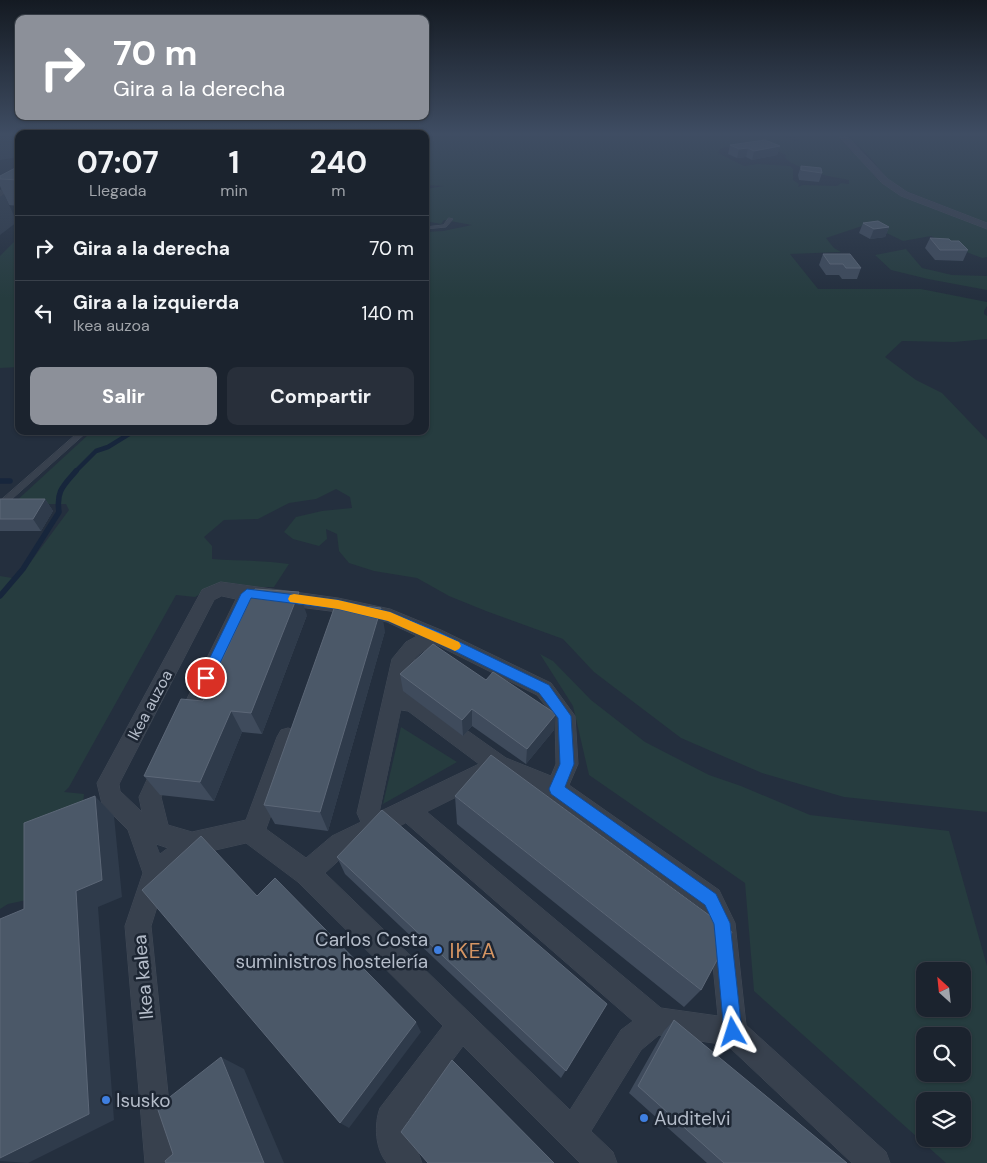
<!DOCTYPE html>
<html lang="es">
<head>
<meta charset="utf-8">
<style>
	:root { --surface:#1b232e; --page:#282f3a; --text:#f1f3f6; --muted:#a0a4aa; --line:#39404a; --accent:#8c9099 }
	body { margin:0; font-family:"DM Sans",sans-serif; background:var(--page); color:var(--text); height:100vh; display:flex; flex-direction:column; font-size:19px; white-space:nowrap }
	* { box-sizing:border-box; margin:0 }
	p { font-size:16px; color:var(--muted) }
	.icon { flex:none; width:28px; height:28px; fill:none; stroke:currentColor; stroke-width:2; stroke-linecap:round; stroke-linejoin:round }
	.map { position:relative; flex:1; overflow:hidden }
	.drawer { position:absolute; left:15px; top:130px; width:414px; height:305px; display:flex; flex-direction:column; background:var(--surface); border-radius:10px; box-shadow:0 1px 4px #0004,0 0 0 1px var(--line) }
	.drawer>* { flex:none }
	.guide { position:absolute; left:15px; top:15px; width:414px; height:105px; border-radius:10px; box-shadow:0 1px 4px #0004,0 0 0 1px var(--line); background:#8c9099; color:#fff; overflow:hidden }
	.needle { width:32px; rotate:333deg }
	.tools { position:absolute; left:916px; top:962px; display:grid; gap:10px }
	.tools a { display:grid; place-items:center; width:55px; height:55px; border-radius:10px; background:var(--surface); box-shadow:0 1px 4px #0004,0 0 0 1px var(--line); font-size:25px }
	.pin { position:absolute; display:grid; place-items:center; width:42px; height:42px; color:#fff; margin:-21px; border:2px solid #fff; border-radius:50%; box-shadow:0 1px 5px #0007 }
	.me { position:absolute; width:55px; margin:-28px; rotate:354deg; stroke-linejoin:round; filter:drop-shadow(0 0 4px #0008) }
	.turn { display:flex; align-items:center; gap:18px; height:105px; padding:0 15px; font-size:22px }
	.turn .icon { width:65px; height:65px; stroke-width:2.5 }
	.turn b { display:block; font-size:35px; line-height:42px }
	.eta { display:flex; justify-content:space-evenly; align-items:center; height:85px; text-align:center }
	.eta b { font-size:30px; font-weight:700; line-height:35px }
	.button { display:flex; gap:10px; margin-top:auto; padding:10px 15px }
	.button a { flex:1; height:58px; border-radius:10px; background:var(--accent); color:#fff; font-size:20px; font-weight:700; line-height:58px; text-align:center }
	.button a+a { background:var(--page); color:var(--text) }
	ul { padding:0; list-style:none }
	li { display:flex; align-items:center; gap:15px; height:65px; padding:0 15px; border-top:1px solid var(--line) }
	li div { flex:1 }
	li b { display:block; font-size:19px }
	li em { font-style:normal }
	.map>svg:first-child { display:block }
	.green { fill:#263c3f; fill-rule:evenodd }
	.lines { fill:none; stroke-linecap:round; stroke-linejoin:round }
	.stream-far1 { stroke:#17263c; stroke-width:4.5 }
	.stream { stroke:#17263c; stroke-width:5.5 }
	.lane-casing { stroke:#414a57; stroke-width:1 }
	.street-casing { stroke:#414a57; stroke-width:1 }
	.lane { fill:#38414e; fill-rule:evenodd }
	.street { fill:#38414e; fill-rule:evenodd }
	.wall { fill:#3f4b5c }
	.shaded-wall { fill:#2f3b4b }
	.building { fill:#4b5868; stroke:#5c6777 }
	.route { fill:#1a73e8; stroke:#114b97 }
	.slow { fill:#f59e0b }
	.shop-dot { fill:#3f7fe0; stroke:#1d2633; stroke-width:2 }
	.labels { text-anchor:middle; dominant-baseline:central; stroke-width:5; stroke-linejoin:round; paint-order:stroke }
	.street-label { font-size:16px; fill:#b4bcc9; stroke:#1d2633 }
	.near-poi-label { font-size:19px; fill:#b4bcc9; stroke:#1d2633; text-anchor:start }
	.near-street-label { font-size:19px; fill:#b4bcc9; stroke:#1d2633 }
	.near-neighbourhood-label { font-size:21px; letter-spacing:1px; fill:#d59563; stroke:#1d2633 }
</style>
</head>
<body>
<div class="map">
<svg width="987" height="1163" viewBox="0 0 987 1163">
	<rect width="100%" height="100%" fill="#242f3e"/>
	<!-- green -->
	<path class="green" d="M 425,135 L 783,135 L 782,136 L 798,142 L 799,139 L 795,135 L 836,135 L 852,152 L 858,155 L 877,179 L 901,196 L 987,229 L 987,257 L 982,258 L 961,250 L 931,236 L 903,241 L 868,224 L 826,238 L 834,248 L 841,252 L 790,254 L 818,289 L 921,289 L 987,302 L 987,306 L 984,311 L 984,314 L 987,316 L 987,339 L 954,342 L 902,341 L 885,357 L 916,380 L 942,393 L 987,440 L 987,812 L 844,797 L 762,773 L 681,738 L 594,672 L 563,639 L 486,611 L 449,596 L 417,578 L 374,571 L 349,563 L 339,551 L 337,534 L 326,529 L 327,539 L 319,546 L 293,539 L 284,532 L 296,517 L 322,511 L 352,508 L 350,497 L 336,489 L 316,499 L 289,503 L 258,519 L 224,520 L 204,537 L 212,546 L 212,559 C 238,561 263,560 289,564 L 274,587 L 260,587 L 231,583 L 215,585 L 195,597 L 176,595 L 69,787 L 64,792 L 84,794 L 83,803 L 31,899 L 8,904 L 0,909 L 0,576 L 18,579 L 69,510 L 66,504 L 13,504 L 88,435 L 102,431 L 425,431 L 425,232 L 443,231 L 472,225 L 444,220 L 441,224 L 425,221 L 425,189 L 444,186 L 425,185 ZM 766,146 L 786,155 L 785,158 L 790,162 L 800,167 L 812,168 L 823,175 L 849,180 L 849,184 L 841,183 L 837,186 L 803,185 L 798,187 L 799,184 L 793,180 L 793,169 L 790,166 L 758,164 L 744,166 L 718,153 L 719,150 L 725,147 Z
		M 847,135 L 987,135 L 987,223 L 901,189 L 886,177 L 869,156 Z
		M 19,237 L 19,367 L 0,368 L 0,256 Z
		M 906,249 L 922,268 L 952,275 L 987,276 L 987,290 L 928,279 L 891,270 L 875,255 Z
		M 540,654 L 553,661 L 591,700 L 645,742 L 709,775 L 741,786 L 810,815 L 949,831 L 987,966 L 987,1163 L 946,1163 L 754,991 L 745,883 L 589,775 L 573,706 ZM 925,971 L 962,971 L 962,1009 L 925,1009 ZM 962,1036 L 962,1074 L 925,1074 L 925,1036 ZM 925,1101 L 962,1101 L 962,1139 L 925,1139 Z
		M 401,727 L 457,762 L 383,804 Z"/>
	<g class="lines">
		<!-- stream-far1 -->
		<path class="stream-far1" d="M 75,472 L 96,451 L 108,447 L 134,431"/>
		<!-- stream -->
		<path class="stream" d="M 0,481 L 10,481
			M 0,596 L 23,569 L 59,512 C 56,491 63,486 76,471"/>
		<defs>
			<path id="lane" d="M 449,218 L 453,219 L 446,227 L 425,229 L 425,227 L 443,225 Z
				M 80,431 L 88,431 L 3,507 L 0,508 L 0,501 Z"/>
			<path id="street" d="M 11,135 L 19,135 L 19,139 Z
				M 838,135 L 846,135 L 888,179 L 907,192 L 987,223 L 987,229 L 901,196 L 882,183 Z
				M 19,182 L 19,188 L 0,198 L 0,191 Z
				M 221,582 L 338,598 L 390,609 L 441,630 L 551,683 L 575,716 L 578,764 L 569,785 L 719,890 L 735,923 L 746,1025 L 886,1152 L 890,1163 L 852,1163 L 727,1045 L 659,1035 L 641,1050 L 591,1131 L 613,1152 L 617,1163 L 580,1163 L 463,1046 L 406,1123 L 408,1141 L 418,1152 L 422,1163 L 387,1163 C 375,1149 374,1124 380,1108 L 443,1026 L 298,882 L 246,843 L 198,854 L 165,881 L 151,926 L 175,1163 L 145,1163 L 125,926 L 143,873 L 128,830 L 102,804 L 97,783 L 202,590 ZM 222,596 L 236,599 L 176,721 L 179,727 L 186,730 L 193,727 L 252,601 L 338,612 L 387,622 L 417,636 L 406,642 L 392,659 L 357,813 L 361,822 L 332,836 L 306,858 L 266,829 L 299,737 L 295,730 L 288,728 L 281,730 L 277,737 L 246,820 L 192,832 L 168,825 L 161,797 L 175,767 L 172,760 L 164,757 L 156,760 L 139,797 L 142,812 L 120,791 L 119,784 L 214,600 ZM 435,644 L 537,695 L 555,718 L 556,764 L 551,776 L 506,758 L 420,697 L 405,693 C 410,665 408,659 435,644 ZM 401,710 L 408,711 L 479,764 L 381,811 L 380,810 ZM 499,776 L 548,796 L 701,908 L 709,925 L 718,1016 L 661,1008 L 427,812 ZM 406,823 L 633,1021 L 621,1030 L 570,1110 L 325,873 L 348,852 ZM 156,844 L 168,848 L 160,854 Z"/>
		</defs>
		<!-- lane casing -->
		<use href="#lane" class="lane-casing"/>
		<!-- street casing -->
		<use href="#street" class="street-casing"/>
		<!-- lane -->
		<use href="#lane" class="lane"/>
		<!-- street -->
		<use href="#street" class="street"/>
	</g>
	<!-- wall -->
	<path class="wall" d="M 730,145 L 780,146 L 777,155 L 752,160 L 746,157 L 737,158 L 728,154 Z
		M 801,166 L 822,173 L 819,182 L 799,180 L 798,175 Z
		M 0,179 L 19,180 L 19,206 L 9,205 L 0,186 Z
		M 863,223 L 889,227 L 885,237 L 870,239 L 859,233 Z
		M 930,238 L 951,241 L 968,250 L 963,261 L 935,260 L 925,248 Z
		M 823,254 L 861,268 L 857,279 L 842,279 L 839,275 L 826,275 L 819,265 Z
		M 0,499 L 45,499 L 53,511 L 41,531 L 0,531 Z
		M 307,615 L 262,734 L 242,732 L 214,801 L 160,795 L 144,776 L 203,701 Z
		M 385,631 L 328,831 L 275,824 L 264,805 Z
		M 400,674 L 554,730 L 526,764 L 472,726 L 463,736 L 403,691 Z
		M 455,796 L 701,990 L 684,1007 L 457,824 Z
		M 337,857 L 607,1004 L 561,1078 L 345,874 Z
		M 674,1020 L 847,1163 L 707,1163 L 629,1093 L 664,1031 Z"/>
	<!-- shaded-wall -->
	<path class="shaded-wall" d="M 0,135 L 15,135 L 19,143 L 18,157 L 0,160 Z
		M 780,146 L 777,155 L 752,160 L 754,151 Z
		M 748,148 L 746,157 L 737,158 L 739,149 Z
		M 4,194 L 17,222 L 0,235 L 0,197 Z
		M 889,227 L 885,237 L 870,239 L 874,229 Z
		M 45,499 L 53,511 L 41,531 L 33,519 Z
		M 299,592 L 307,615 L 262,734 L 251,713 Z
		M 381,608 L 385,631 L 328,831 L 320,812 Z
		M 472,709 L 472,726 L 463,736 L 462,720 Z
		M 231,711 L 242,732 L 214,801 L 200,782 Z
		M 556,714 L 554,730 L 526,764 L 527,749 Z
		M 95,796 L 114,816 L 122,897 L 98,907 L 114,1120 L 28,1163 L 0,1161 L 0,1158 L 76,891 Z
		M 416,1022 L 421,1032 L 349,1128 L 340,1123 Z
		M 221,1057 L 244,1069 L 284,1163 L 264,1163 Z"/>
	<!-- building -->
	<path class="building" d="M 765,140 L 780,146 L 754,151 L 748,148 L 739,149 L 730,145 Z
		M 19,166 L 19,180 L 0,179 L 0,176 Z
		M 801,166 L 821,168 L 822,173 L 801,170 Z
		M 878,221 L 889,227 L 874,229 L 863,223 Z
		M 930,238 L 949,239 L 951,241 L 959,241 L 968,250 L 940,250 Z
		M 823,254 L 850,254 L 861,268 L 846,268 L 843,264 L 830,264 Z
		M 0,499 L 45,499 L 33,519 L 0,519 Z
		M 255,589 L 299,592 L 251,713 L 231,711 L 200,782 L 144,776 L 181,699 L 203,701 Z
		M 336,603 L 381,608 L 320,812 L 264,805 Z
		M 433,644 L 486,680 L 493,672 L 556,714 L 527,749 L 472,709 L 462,720 L 400,674 Z
		M 491,755 L 732,932 L 701,990 L 455,796 Z
		M 95,796 L 102,880 L 76,891 L 89,1114 L 0,1158 L 0,919 L 24,909 L 24,823 Z
		M 382,810 L 607,1004 L 566,1071 L 337,857 Z
		M 201,836 L 257,896 L 275,878 L 416,1022 L 340,1123 L 142,890 Z
		M 674,1020 L 847,1163 L 724,1163 L 638,1086 Z
		M 221,1057 L 264,1163 L 166,1163 L 165,1161 L 173,1154 L 157,1107 Z
		M 452,1060 L 554,1163 L 428,1163 L 401,1132 Z"/>
	<!-- sky -->
	<linearGradient id="sky" x2="0" y2="1"><stop stop-color="#141a22"/><stop offset="0.45" stop-color="#3f4d63"/><stop offset="1" stop-color="#3f4d63" stop-opacity="0"/></linearGradient>
	<rect width="987" height="298" fill="url(#sky)"/>
	<!-- route -->
	<path class="route" d="M 247,589 L 338,600 L 390,612 L 439,632 L 549,685 L 571,716 L 574,764 L 565,787 L 716,894 L 730,923 L 742,1032 L 739,1039 L 733,1041 L 726,1039 L 724,1032 L 714,924 L 705,905 L 551,794 L 549,789 L 560,764 L 558,718 L 539,693 L 430,639 L 388,621 L 338,609 L 251,598 L 211,682 L 206,684 L 202,682 L 200,678 L 241,594 Z"/>
	<!-- slow -->
	<path class="slow" d="M 294,594 L 338,600 L 390,612 L 459,642 L 461,646 L 459,649 L 455,651 L 388,621 L 338,609 L 290,602 L 288,599 L 290,595 Z"/>
	<!-- markers -->
	<g class="shop-dot">
		<circle cx="438" cy="950" r="5"/>
		<circle cx="106" cy="1100" r="5"/>
		<circle cx="644" cy="1118" r="5"/>
	</g>
	<g class="labels">
		<!-- street labels -->
		<g class="street-label">
			<text transform="translate(150 705) rotate(-62)">Ikea auzoa</text>
		</g>
		<!-- near-poi labels -->
		<g class="near-poi-label">
			<text x="428" y="939" text-anchor="end">Carlos Costa<tspan x="428" dy="22">suministros hostelería</tspan></text>
			<text x="116" y="1100">Isusko</text>
			<text x="654" y="1118">Auditelvi</text>
		</g>
		<!-- near-street labels -->
		<g class="near-street-label">
			<text transform="translate(143 977) rotate(-95)">Ikea kalea</text>
		</g>
		<!-- near-neighbourhood labels -->
		<g class="near-neighbourhood-label">
			<text x="473" y="951">IKEA</text>
		</g>
	</g>
</svg>
<div class="tools">
<a><svg class="needle" viewBox="-14 -14 28 28"><path d="M0-13l5 13h-10z" fill="#e53935"/><path d="M0 13l5-13h-10z" fill="#a0a4aa"/></svg></a>
<a><svg class="icon" aria-label="search" viewBox="0 0 24 24"><circle cx="10" cy="10" r="6"/><path d="M15 15l6 6"/></svg></a>
<a><svg class="icon" aria-label="layers" viewBox="0 0 24 24"><path d="M12 4l9 5-9 5-9-5zM3 14l9 5 9-5"/></svg></a>
</div>
<div class="pin" style="left:206px;top:678px;background:#d93025"><svg class="icon" aria-label="arrive" viewBox="0 0 24 24"><path d="M6 21V4h12l-3 4 3 4H6"/></svg></div>
<svg class="me" style="left:733px;top:1032px" viewBox="-20 -20 40 40"><path d="M0-17L14 15 0 8-14 15z" fill="#1a73e8" stroke="#fff" stroke-width="4"/></svg>
<div class="guide">
<div class="turn"><svg class="icon" aria-label="right" viewBox="0 0 24 24"><path d="M7 20v-9h11M14 6l5 5-5 5"/></svg><div><b>70 m</b>Gira a la derecha</div></div>
</div>
<section class="drawer">
<div class="eta">
<div><b>07:07</b><p>Llegada</p></div>
<div><b>1</b><p>min</p></div>
<div><b>240</b><p>m</p></div>
</div>
<ul>
<li><svg class="icon" aria-label="right" viewBox="0 0 24 24"><path d="M7 20v-9h11M14 6l5 5-5 5"/></svg><div><b>Gira a la derecha</b></div><em>70 m</em></li>
<li><svg class="icon" aria-label="left" viewBox="0 0 24 24"><path d="M17 20v-9H6M10 6l-5 5 5 5"/></svg><div><b>Gira a la izquierda</b><p>Ikea auzoa</p></div><em>140 m</em></li>
</ul>
<div class="button"><a>Salir</a><a>Compartir</a></div>
</section>
</div>
</body>
</html>
